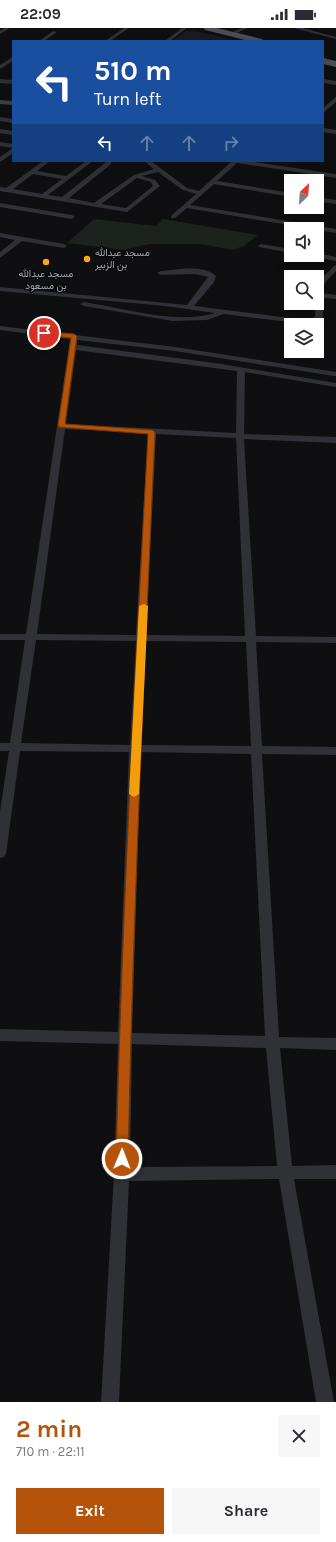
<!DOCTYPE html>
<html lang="en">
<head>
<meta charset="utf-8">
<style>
	:root { --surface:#fff; --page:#f7f7f7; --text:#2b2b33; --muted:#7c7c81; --accent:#b45309 }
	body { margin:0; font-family:Karla,Vazirmatn,sans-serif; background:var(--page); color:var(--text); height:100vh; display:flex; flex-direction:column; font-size:15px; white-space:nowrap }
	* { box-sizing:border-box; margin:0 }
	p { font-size:13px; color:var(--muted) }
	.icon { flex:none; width:22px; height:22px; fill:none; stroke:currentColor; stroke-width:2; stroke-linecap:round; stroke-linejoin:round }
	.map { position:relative; height:1374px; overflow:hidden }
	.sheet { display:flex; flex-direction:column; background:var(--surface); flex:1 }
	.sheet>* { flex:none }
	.hud { position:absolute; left:12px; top:12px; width:312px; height:122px; border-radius:0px; box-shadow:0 4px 16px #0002; background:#1a4fa0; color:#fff; overflow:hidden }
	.needle { width:26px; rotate:25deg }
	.tools { position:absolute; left:284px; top:146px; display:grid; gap:8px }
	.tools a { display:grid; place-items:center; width:40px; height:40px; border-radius:0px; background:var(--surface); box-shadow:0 4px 16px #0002; font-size:20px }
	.pin { position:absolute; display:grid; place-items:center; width:34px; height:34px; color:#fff; margin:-17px; border:2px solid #fff; border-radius:50%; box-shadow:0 1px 4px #0007 }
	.me { position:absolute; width:44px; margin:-22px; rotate:1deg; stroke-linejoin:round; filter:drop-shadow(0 0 3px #0008) }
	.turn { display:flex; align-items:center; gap:14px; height:84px; padding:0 16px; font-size:18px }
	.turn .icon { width:52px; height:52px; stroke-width:2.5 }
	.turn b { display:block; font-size:28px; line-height:34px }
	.lanes { display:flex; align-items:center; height:38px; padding:0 16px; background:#0003; justify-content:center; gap:20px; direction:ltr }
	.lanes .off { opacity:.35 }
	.round { display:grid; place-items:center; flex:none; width:42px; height:42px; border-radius:0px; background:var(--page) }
	.overview { display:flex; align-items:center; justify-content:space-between; height:68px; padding:0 16px }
	h1 { font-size:24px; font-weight:700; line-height:30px; color:var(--accent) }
	.primary-button { display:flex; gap:8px; margin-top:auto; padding:8px 16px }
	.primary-button a { flex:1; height:46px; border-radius:0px; background:var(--accent); color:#fff; font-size:16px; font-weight:700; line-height:46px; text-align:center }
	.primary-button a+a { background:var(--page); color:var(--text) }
	.status { display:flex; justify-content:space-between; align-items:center; height:28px; padding:0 20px; background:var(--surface); direction:ltr }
	.status svg { height:11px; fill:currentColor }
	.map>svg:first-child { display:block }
	.built { fill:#1a1b1e }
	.green { fill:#1b231c }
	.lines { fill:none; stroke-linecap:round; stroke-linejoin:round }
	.street { fill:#303136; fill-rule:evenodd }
	.secondary { fill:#3d4046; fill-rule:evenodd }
	.primary { fill:#4b4e55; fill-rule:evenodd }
	.route { fill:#b45309; stroke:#753606 }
	.slow { fill:#f59e0b }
	.poi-dot { fill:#ffa518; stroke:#0a0a0b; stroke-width:1.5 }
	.labels { text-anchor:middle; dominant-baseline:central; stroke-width:3; stroke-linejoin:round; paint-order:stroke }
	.far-poi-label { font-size:10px; fill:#9ea6b3; stroke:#0a0a0b; text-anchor:start }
</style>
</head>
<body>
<div class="status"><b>22:09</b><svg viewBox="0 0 49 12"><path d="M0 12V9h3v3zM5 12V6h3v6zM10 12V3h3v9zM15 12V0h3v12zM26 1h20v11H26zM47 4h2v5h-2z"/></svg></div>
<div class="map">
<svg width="336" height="1374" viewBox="0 0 336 1374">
	<rect width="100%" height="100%" fill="#0f0f11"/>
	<!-- built -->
	<path class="built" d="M 186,3 L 196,3 L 237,13 L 173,13 Z"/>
	<!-- green -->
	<path class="green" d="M 94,191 L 156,198 L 163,191 L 258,207 L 244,218 L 232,222 L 201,216 L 149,216 L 124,222 L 67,215 Z"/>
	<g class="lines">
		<!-- street -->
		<path class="street" d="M 5,0 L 10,0 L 0,6 L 0,3 Z
			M 124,0 L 129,0 L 110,13 L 105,13 Z
			M 182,0 L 187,0 L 170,13 L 165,13 Z
			M 242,0 L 248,0 L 232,7 L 228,6 Z
			M 294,0 L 302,0 L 336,9 L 336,11 Z
			M 53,3 L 57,4 L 44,13 L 39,13 Z
			M 13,29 L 13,33 L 0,41 L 0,37 Z
			M 0,51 L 13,52 L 13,56 L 0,55 Z
			M 323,51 L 336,53 L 336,57 L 323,55 Z
			M 336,69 L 336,74 L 323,85 L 323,80 Z
			M 0,89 L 13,91 L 13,95 L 0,93 Z
			M 323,100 L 336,102 L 336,106 L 323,104 Z
			M 0,101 L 13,103 L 13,107 L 0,105 Z
			M 0,114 L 13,116 L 13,120 L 0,118 Z
			M 13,120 L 13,125 L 0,134 L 0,129 Z
			M 43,133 L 50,133 L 37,143 L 66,148 L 86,133 L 93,133 L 48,167 L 62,169 L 105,135 L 106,133 L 112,133 L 110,137 L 69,170 L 94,175 L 134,147 L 154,141 L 144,133 L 151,133 L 187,160 L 199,163 L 232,133 L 247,133 L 336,146 L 336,150 L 237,135 L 217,153 L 291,165 L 291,169 L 214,156 L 190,177 L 336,201 L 336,205 L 187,180 L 175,190 L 171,190 L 171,188 L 196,166 L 183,162 L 158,144 L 142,148 L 155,152 L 160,158 L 127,184 L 0,163 L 0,159 L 6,160 ZM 33,146 L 62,151 L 42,166 L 13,161 ZM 137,150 L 151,154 L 153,158 L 126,180 L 101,176 Z
			M 317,169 L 336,172 L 336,176 L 317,173 Z
			M 0,175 L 72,187 L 75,189 L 72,191 L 0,179 Z
			M 0,205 L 64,216 L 67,218 L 64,220 L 22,213 L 0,230 L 0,224 L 15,212 L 0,209 Z
			M 261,216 L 291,221 L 291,225 L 259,219 L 258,218 Z
			M 317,225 L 336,229 L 336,233 L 314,229 L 311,227 L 317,227 Z
			M 336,237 L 336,243 C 330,250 321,256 322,265 L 336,267 L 336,271 L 322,270 L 323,289 L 317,295 L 305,296 L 224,286 L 207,292 L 173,293 L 84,278 L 80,276 L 84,274 C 124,280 175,297 215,285 L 165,278 L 0,263 L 0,259 L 187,277 L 208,249 L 195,246 L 161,247 L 157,245 L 161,243 C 177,242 203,236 216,248 L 214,254 L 194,278 L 305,292 L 312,291 L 315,288 L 317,255 L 334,238 Z
			M 0,298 L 175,319 L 336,344 L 336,348 L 334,348 L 175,323 L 77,312 L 77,317 L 215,335 L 336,355 L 336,359 L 245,344 L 244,406 L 336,409 L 336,415 L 244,411 L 256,608 L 336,609 L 336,615 L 256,614 L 262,718 L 336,719 L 336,727 L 262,726 L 279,1009 L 336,1010 L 336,1022 L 280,1020 L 292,1138 L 336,1137 L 336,1151 L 294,1151 L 334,1374 L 316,1374 L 279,1151 L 129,1153 L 119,1374 L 101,1374 L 114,1146 L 118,1016 L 0,1013 L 0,1001 L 118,1004 L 129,724 L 20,723 L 6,826 L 4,829 L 0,830 L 0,784 L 9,723 L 0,723 L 0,715 L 10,715 L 25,612 L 0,612 L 0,606 L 26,606 L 70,311 L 0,302 ZM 76,322 L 237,343 L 236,405 L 66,396 ZM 65,401 L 148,405 L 136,607 L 37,606 ZM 156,406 L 236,410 L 245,608 L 146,607 ZM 36,612 L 136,613 L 130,717 L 21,715 ZM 146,613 L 246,614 L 251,718 L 141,717 ZM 141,724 L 251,726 L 265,1008 L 132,1005 ZM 132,1016 L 266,1020 L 277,1138 L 130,1139 Z"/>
		<!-- secondary -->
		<path class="secondary" d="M 0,72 L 13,73 L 13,77 L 0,76 Z"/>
		<!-- primary -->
		<path class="primary" d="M 204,0 L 217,0 L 262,11 L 263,13 L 249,13 L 205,2 Z
			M 323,30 L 336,33 L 336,39 L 323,36 Z"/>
	</g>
	<!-- route -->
	<path class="route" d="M 42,303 L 74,306 L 77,308 L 65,396 L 152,402 L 155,404 C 144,646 133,889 128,1131 L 127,1135 L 122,1137 L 118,1135 L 116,1131 C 122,889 135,647 148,406 L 59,399 L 58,398 L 71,310 L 44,307 L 42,306 Z"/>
	<!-- slow -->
	<path class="slow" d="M 144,576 L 148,578 L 139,766 L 134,769 L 129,766 L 139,578 Z"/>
	<!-- markers -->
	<g class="poi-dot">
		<circle cx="87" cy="231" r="4"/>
		<circle cx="46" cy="234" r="4"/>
	</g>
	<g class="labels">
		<!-- far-poi labels -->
		<g class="far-poi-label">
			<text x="95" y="225">مسجد عبدالله<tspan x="95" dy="12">بن الزبير</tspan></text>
			<text x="46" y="246" text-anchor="middle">مسجد عبدالله<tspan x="46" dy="12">بن مسعود</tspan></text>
		</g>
	</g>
</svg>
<div class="tools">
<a><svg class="needle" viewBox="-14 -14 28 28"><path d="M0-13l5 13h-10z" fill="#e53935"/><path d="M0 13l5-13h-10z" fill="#7c7c81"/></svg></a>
<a><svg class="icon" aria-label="sound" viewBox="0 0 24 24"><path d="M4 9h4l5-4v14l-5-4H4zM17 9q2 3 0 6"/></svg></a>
<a><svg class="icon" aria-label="search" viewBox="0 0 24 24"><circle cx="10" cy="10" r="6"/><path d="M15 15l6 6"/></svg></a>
<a><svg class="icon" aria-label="layers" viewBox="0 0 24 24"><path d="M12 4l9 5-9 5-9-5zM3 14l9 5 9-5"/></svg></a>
</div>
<div class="pin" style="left:44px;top:305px;background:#d93025"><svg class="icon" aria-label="arrive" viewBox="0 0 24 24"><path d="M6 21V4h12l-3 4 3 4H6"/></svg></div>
<svg class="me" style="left:122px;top:1131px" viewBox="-20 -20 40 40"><circle r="17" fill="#b45309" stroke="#fff" stroke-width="3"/><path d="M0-11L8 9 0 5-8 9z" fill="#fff"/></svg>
<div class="hud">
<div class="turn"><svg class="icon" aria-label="left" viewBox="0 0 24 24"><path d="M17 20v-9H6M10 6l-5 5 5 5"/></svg><div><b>510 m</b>Turn left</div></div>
<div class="lanes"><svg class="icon" aria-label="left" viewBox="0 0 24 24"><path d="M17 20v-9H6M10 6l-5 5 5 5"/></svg><svg class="icon off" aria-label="ahead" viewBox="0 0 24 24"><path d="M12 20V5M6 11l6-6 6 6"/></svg><svg class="icon off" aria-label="ahead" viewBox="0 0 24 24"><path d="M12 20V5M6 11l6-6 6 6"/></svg><svg class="icon off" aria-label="right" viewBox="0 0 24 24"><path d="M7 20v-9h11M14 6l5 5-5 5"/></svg></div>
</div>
</div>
<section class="sheet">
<div class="overview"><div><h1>2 min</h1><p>710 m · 22:11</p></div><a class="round"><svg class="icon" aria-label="close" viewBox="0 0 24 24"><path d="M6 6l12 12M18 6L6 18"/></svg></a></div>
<div class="primary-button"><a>Exit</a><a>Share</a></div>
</section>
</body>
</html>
